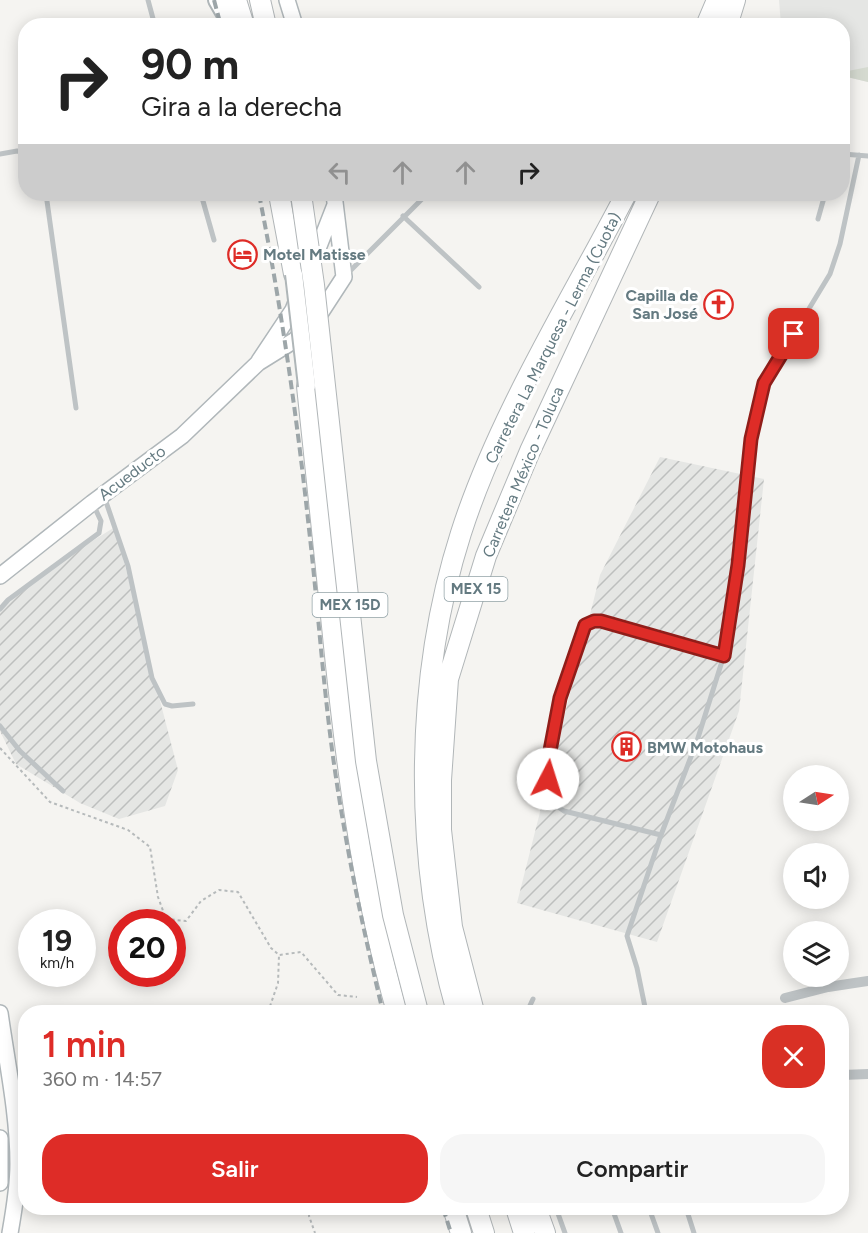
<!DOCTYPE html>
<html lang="es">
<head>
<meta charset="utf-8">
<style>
	:root { --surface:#fff; --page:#f6f6f6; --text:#222; --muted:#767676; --accent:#de2c27 }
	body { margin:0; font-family:Figtree,sans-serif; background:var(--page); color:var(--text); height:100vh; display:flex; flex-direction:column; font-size:22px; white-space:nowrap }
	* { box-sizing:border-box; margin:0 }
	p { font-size:20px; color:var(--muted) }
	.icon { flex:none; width:33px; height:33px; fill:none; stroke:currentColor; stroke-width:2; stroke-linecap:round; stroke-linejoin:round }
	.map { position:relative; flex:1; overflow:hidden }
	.details { position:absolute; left:18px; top:1005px; width:831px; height:210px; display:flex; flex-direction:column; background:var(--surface); border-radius:24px; box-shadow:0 3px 15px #0003 }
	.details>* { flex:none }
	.banner { position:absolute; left:18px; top:18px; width:832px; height:183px; border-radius:24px; box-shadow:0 3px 15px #0003; background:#fff; color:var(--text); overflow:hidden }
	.needle { width:39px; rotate:78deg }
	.buttons { position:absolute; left:783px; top:765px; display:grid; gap:12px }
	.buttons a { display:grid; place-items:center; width:66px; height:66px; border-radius:50%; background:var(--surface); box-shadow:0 3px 15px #0003; font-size:30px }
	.speed { position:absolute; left:18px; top:909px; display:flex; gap:12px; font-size:30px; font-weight:700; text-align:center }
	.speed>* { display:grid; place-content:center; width:78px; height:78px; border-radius:50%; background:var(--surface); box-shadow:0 3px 15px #0003; line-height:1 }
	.speed small { font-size:15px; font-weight:400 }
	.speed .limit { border:9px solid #d22; background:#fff; color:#111 }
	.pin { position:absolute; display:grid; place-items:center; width:51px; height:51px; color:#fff; margin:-26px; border-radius:12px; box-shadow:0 3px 9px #0006 }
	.me { position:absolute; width:66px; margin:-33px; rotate:5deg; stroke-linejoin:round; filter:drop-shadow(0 0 4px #0008) }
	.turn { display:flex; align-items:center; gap:21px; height:126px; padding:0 24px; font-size:27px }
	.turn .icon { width:78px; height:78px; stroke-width:2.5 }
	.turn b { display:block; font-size:42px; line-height:51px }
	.lanes { display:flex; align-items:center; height:57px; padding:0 24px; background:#0003; justify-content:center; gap:30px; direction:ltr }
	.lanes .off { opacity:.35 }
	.round { display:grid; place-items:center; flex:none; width:63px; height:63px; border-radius:24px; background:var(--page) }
	.head { display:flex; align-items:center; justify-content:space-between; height:102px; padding:0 24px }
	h1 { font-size:36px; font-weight:600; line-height:45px; color:var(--accent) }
	.button { display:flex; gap:12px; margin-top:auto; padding:12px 24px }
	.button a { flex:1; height:69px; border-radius:24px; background:var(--accent); color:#fff; font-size:24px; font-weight:600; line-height:69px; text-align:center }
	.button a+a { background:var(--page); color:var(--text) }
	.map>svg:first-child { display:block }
	.built { fill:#e5e6e4 }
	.industrial { fill:url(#industrial-furrows) }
	.green { fill:#d5dad0 }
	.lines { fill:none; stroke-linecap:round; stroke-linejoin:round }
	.secondary-casing { stroke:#b0b7ba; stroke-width:18 }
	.primary-casing { stroke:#afb6b8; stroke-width:20 }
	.highway-casing { stroke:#b1b6b8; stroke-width:22 }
	.path { stroke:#b6babb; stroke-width:2; stroke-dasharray:3 3; stroke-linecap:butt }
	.lane { stroke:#bec3c5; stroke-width:5 }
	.street { stroke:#bec3c5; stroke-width:10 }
	.secondary { stroke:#fff; stroke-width:15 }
	.primary { stroke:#fff; stroke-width:16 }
	.highway { stroke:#fff; stroke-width:20 }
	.rail { stroke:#9da6a9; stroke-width:4; stroke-dasharray:9 4.5; stroke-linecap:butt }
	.primary-bridge-casing { stroke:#afb6b8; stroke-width:20; stroke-linecap:butt }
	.highway-bridge-casing { stroke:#b1b6b8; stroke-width:22; stroke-linecap:butt }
	.primary-bridge { stroke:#fff; stroke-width:16 }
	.highway-bridge { stroke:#fff; stroke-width:20 }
	.route-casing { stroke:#901d19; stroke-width:15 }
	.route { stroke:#de2c27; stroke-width:10 }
	.labels { text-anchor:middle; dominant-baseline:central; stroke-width:6; stroke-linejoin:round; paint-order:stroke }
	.shield { fill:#fff; stroke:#92a2a7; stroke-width:1.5 }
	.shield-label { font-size:15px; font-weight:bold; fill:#647a81 }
	.poi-label { font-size:16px; font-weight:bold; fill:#647a81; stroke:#fff; text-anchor:start }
	.street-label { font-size:16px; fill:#647a81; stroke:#fff }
</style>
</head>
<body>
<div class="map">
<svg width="868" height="1233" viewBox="0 0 868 1233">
	<defs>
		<pattern id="industrial-furrows" width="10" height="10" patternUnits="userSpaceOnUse" patternTransform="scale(1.5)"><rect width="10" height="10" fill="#e5e6e4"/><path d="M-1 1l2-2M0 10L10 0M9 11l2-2" fill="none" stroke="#bdbfbe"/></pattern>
	</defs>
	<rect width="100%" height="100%" fill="#f5f4f1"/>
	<!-- built -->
	<path class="built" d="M 779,0 L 868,0 L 868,82 L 843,76 L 843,26 L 781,25 Z"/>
	<!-- industrial -->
	<path class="industrial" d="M 660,457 L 764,479 L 739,711 L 657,942 L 517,903 L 600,575 Z
		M 115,527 L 178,770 L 165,806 L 119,819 L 80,803 L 16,764 L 0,731 L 0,610 L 65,558 Z"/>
	<!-- green -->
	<path class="green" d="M 868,67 L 868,82 L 843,76 L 843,72 Z"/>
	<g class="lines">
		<defs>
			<path id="secondary" d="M 287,0 L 295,26
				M 312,264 L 335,205
				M 259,361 L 293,310 L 298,297
				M 0,576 L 92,503 L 182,436 L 258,363 L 295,340 L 316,320 L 344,277 L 334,194
				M 0,1013 C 7,1063 18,1114 18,1164 C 18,1188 14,1210 10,1233
				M 0,1138 L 0,1183"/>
			<path id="primary" d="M 217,0 L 232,26"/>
			<path id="highway" d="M 236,0 L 244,26
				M 260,0 L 266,26
				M 706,26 L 717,0
				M 727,26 L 735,0
				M 279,194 L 294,274
				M 307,386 C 316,466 324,546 332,626 C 345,757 361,886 397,1012
				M 457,1012 C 414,861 413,683 461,533 C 498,417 570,302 626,194
				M 474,1012 L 452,927 L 441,830 L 441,780 L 448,679 L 486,556 L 530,451 L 650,194
				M 453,1208 L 461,1233
				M 476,1208 L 484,1233
				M 516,1208 L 524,1233
				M 536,1208 L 545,1233"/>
		</defs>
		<!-- secondary casing -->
		<use href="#secondary" class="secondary-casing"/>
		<!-- primary casing -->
		<use href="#primary" class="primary-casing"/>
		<!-- highway casing -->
		<use href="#highway" class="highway-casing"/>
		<!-- path -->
		<path class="path" d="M 0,748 L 50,802 L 128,830 L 150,847 L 158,897 L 166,919 L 186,921 L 201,901 L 219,890 L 238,892 L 271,948 L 279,955 L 301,952 L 338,995 L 357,997
			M 268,1012 L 278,983 L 279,955
			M 310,1208 L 309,1216 L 315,1233"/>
		<!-- lane -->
		<path class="lane" d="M 148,0 L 155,26
			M 0,154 L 17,151 L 26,153
			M 843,154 L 868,156
			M 46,194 L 76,408
			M 201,194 L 214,240
			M 403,216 L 479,287
			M 818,219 L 825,194
			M 347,274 L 427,194
			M 104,496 L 128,566 L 152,678 L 165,704 L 172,706 L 193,704
			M 0,609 L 8,600 L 99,533 L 101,521 L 93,504
			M 0,726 L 20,751 L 63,791
			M 661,835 L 564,811 L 551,802 C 536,758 567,677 581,634 C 586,625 590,621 601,621 L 724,655 L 738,565 L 751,439 L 764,383 L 830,274 L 840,244 L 859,155
			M 527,1012 L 533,999
			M 646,1012 L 637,968 L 627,936 L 661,835 L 697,741 L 724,655
			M 556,1208 L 565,1233
			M 612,1208 L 621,1233
			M 649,1208 L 658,1233
			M 686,1208 L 694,1233"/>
		<!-- street -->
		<path class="street" d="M 785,998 L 828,987 L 868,981
			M 842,1075 L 868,1074"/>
		<!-- secondary -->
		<use href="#secondary" class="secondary"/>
		<!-- primary -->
		<use href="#primary" class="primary"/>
		<!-- highway -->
		<use href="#highway" class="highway"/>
		<!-- rail -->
		<path class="rail" d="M 214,0 L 221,26
			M 259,194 C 281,305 297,417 309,529 C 318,607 323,686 334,764 C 346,848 363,930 383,1012
			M 443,1208 L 451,1233"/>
		<defs>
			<path id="primary-bridge" d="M 294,274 L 307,386"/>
			<path id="highway-bridge" d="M 301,194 L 314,285 L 366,761 L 393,915 L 418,1012"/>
		</defs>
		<!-- primary-bridge casing -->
		<use href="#primary-bridge" class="primary-bridge-casing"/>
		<!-- highway-bridge casing -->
		<use href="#highway-bridge" class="highway-bridge-casing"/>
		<!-- primary-bridge -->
		<use href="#primary-bridge" class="primary-bridge"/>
		<!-- highway-bridge -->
		<use href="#highway-bridge" class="highway-bridge"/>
	</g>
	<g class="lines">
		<defs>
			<path id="route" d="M 548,779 L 549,756 L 560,698 L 585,625 L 594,621 L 601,621 L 724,656 L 738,565 L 751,439 L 764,383 L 794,334"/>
		</defs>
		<!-- route casing -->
		<use href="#route" class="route-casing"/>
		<!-- route -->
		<use href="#route" class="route"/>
	</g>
	<!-- icons -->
	<defs>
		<symbol id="hotel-ring" viewBox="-11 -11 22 22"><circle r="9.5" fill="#fff" stroke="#de2c27" stroke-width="1.5"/><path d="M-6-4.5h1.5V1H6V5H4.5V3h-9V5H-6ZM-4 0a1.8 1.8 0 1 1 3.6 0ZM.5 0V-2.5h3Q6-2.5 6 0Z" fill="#de2c27"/></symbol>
		<symbol id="church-ring" viewBox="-11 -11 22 22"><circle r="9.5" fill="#fff" stroke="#de2c27" stroke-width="1.5"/><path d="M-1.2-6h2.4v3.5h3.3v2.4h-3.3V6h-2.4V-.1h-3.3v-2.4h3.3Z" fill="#de2c27"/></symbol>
		<symbol id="building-ring" viewBox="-11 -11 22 22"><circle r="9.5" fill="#fff" stroke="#de2c27" stroke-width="1.5"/><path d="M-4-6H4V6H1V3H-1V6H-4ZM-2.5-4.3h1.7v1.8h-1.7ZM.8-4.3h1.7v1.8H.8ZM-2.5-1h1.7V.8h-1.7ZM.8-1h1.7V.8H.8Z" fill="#de2c27"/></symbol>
	</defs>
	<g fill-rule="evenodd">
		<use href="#hotel-ring" x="226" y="238" width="33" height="33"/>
		<use href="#church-ring" x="702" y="288" width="33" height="33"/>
		<use href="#building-ring" x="610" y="730" width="33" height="33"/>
	</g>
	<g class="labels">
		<!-- shield labels -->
		<g class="shield">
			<rect x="444.5" y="577" width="63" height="24" rx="4.5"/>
			<rect x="312.5" y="593" width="75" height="24" rx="4.5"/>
		</g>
		<g class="shield-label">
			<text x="476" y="589">MEX 15</text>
			<text x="350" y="605">MEX 15D</text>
		</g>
		<!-- poi labels -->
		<g class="poi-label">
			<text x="263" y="254">Motel Matisse</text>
			<text x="698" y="295" text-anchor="end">Capilla de<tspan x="698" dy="18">San José</tspan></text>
			<text x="647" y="747">BMW Motohaus</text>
		</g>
		<!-- street labels -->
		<g class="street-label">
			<text transform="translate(553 338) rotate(-63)">Carretera La Marquesa - Lerma (Cuota)</text>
			<text transform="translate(523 472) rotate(-67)">Carretera México - Toluca</text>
			<text transform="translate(132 473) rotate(-37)">Acueducto</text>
		</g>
	</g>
</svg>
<div class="buttons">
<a><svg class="needle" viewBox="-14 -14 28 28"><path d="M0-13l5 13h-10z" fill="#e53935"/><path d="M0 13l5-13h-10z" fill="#767676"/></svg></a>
<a><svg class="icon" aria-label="sound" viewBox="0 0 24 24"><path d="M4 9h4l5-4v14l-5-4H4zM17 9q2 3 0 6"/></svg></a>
<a><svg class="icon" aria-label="layers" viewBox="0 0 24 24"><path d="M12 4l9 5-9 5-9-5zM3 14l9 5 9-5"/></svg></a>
</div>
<div class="speed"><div>19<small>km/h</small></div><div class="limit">20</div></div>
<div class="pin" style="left:794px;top:334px;background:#d93025"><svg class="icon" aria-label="arrive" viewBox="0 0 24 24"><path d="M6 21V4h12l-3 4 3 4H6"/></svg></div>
<svg class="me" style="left:548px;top:779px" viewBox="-20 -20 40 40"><circle r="19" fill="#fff"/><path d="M0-13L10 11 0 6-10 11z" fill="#de2c27"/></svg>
<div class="banner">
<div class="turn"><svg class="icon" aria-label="right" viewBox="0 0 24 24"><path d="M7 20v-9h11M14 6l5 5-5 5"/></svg><div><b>90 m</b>Gira a la derecha</div></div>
<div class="lanes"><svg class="icon off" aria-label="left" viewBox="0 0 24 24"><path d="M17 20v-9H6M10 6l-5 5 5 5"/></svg><svg class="icon off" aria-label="ahead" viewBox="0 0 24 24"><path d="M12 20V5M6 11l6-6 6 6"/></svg><svg class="icon off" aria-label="ahead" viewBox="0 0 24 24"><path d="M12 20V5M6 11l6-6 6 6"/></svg><svg class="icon" aria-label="right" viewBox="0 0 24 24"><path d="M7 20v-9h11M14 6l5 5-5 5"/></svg></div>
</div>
<section class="details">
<div class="head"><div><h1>1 min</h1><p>360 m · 14:57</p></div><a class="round" style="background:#d93025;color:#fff"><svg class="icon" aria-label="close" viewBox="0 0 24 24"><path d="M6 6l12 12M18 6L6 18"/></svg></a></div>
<div class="button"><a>Salir</a><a>Compartir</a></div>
</section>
</div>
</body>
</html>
